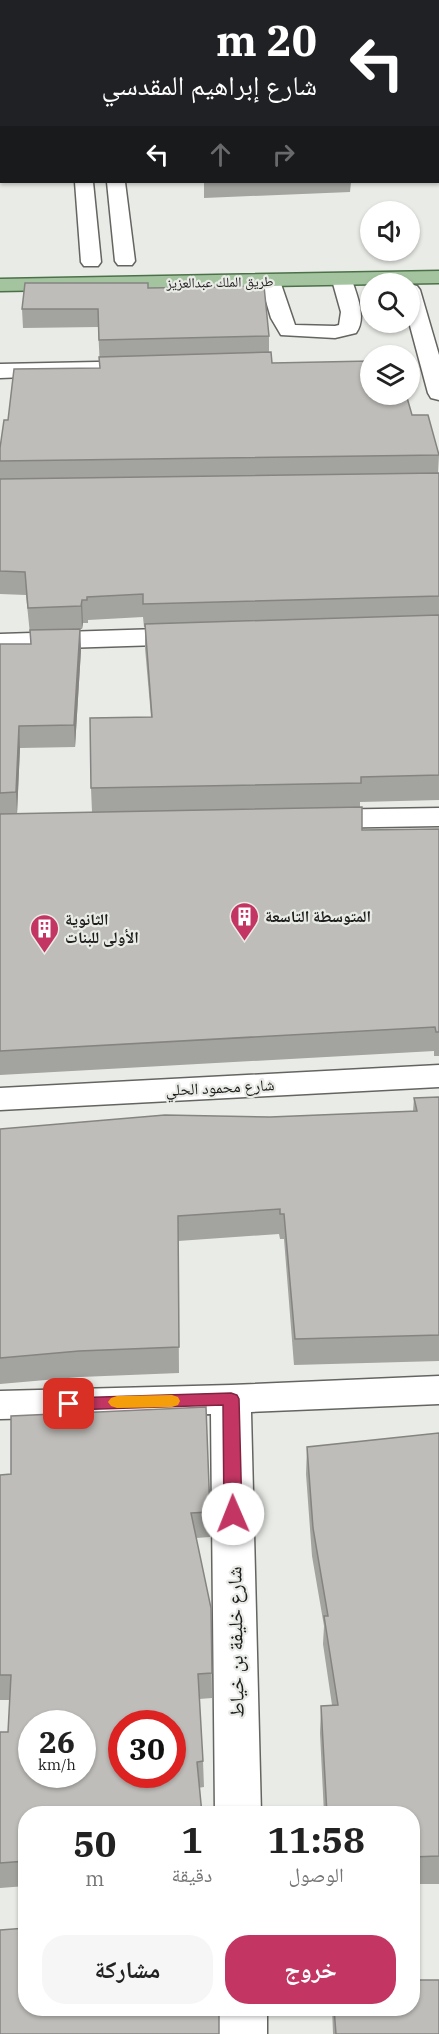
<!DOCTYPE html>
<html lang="ar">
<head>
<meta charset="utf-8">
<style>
	:root { --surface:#fff; --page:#f6f6f6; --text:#222; --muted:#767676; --accent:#c33664 }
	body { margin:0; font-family:"IBM Plex Serif","Noto Naskh Arabic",serif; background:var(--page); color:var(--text); direction:rtl; height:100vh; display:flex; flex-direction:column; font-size:22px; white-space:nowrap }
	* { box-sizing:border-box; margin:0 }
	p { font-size:20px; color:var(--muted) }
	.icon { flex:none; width:33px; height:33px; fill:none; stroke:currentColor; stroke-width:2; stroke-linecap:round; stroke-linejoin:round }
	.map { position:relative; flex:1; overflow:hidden; direction:ltr }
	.panel { position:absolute; left:18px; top:1806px; width:402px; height:210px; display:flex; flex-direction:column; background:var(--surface); border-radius:24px; box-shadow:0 2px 4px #0004; direction:rtl }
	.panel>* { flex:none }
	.hud { position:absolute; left:0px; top:0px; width:440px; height:183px; box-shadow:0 2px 4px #0004; direction:rtl; background:#202124; color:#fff; overflow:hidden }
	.tools { position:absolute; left:360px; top:201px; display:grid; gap:12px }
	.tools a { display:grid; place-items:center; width:60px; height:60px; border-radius:50%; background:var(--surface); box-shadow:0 2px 4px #0004; font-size:30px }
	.speed { position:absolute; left:18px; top:1710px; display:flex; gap:12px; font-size:30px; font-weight:700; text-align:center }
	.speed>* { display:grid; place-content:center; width:78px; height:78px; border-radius:50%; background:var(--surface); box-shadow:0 2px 4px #0004; line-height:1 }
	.speed small { font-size:15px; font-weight:400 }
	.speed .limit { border:9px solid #d22; background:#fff; color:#111 }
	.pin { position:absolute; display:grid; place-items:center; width:51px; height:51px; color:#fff; margin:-26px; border-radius:12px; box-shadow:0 3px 9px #0006 }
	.me { position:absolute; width:66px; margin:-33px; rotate:359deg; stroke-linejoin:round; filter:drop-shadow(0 0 4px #0008) }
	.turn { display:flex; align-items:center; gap:21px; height:126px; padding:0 24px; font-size:27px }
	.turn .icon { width:78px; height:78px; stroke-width:2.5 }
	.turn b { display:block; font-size:42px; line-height:51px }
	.lanes { display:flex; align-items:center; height:57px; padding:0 24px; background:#0003; justify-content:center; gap:30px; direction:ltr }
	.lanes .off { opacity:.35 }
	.eta { display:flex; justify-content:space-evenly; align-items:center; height:102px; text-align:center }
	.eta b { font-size:36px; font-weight:700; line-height:42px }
	.action { display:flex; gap:12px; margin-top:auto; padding:12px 24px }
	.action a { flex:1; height:69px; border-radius:24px; background:var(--accent); color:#fff; font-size:24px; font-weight:700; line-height:69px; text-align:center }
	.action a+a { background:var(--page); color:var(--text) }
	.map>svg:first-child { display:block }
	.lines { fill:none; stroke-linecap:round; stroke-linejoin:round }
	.minor-casing { stroke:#646561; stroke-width:3 }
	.major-casing { stroke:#4c7048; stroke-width:3 }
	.minor { fill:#fff; fill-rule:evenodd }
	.major { fill:#a3c49f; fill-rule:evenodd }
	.wall { fill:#a3a39f; fill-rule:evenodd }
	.shaded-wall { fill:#858482 }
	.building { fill:#bebdb9; stroke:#858482; stroke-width:1.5; fill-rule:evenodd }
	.route { fill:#c33664; stroke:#7f2341; stroke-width:1.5 }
	.slow { fill:#f59e0b }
	.labels { text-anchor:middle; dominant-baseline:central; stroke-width:4.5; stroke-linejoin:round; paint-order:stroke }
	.far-street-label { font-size:14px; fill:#1d1d1c; stroke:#e9ebe6 }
	.poi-label { font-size:16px; font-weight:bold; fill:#1d1d1c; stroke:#e9ebe6; text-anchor:start }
	.street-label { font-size:16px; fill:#1d1d1c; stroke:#e9ebe6 }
	.near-street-label { font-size:20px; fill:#1d1d1c; stroke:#e9ebe6 }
</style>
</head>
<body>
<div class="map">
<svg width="439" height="2034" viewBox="0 0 439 2034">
	<rect width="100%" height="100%" fill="#e9ebe6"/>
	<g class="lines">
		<defs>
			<path id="minor" d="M 58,0 L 74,0 L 74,2 L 58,2 Z
				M 86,0 L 102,0 L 102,2 L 86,2 Z
				M 258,0 L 340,0 L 257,2 Z
				M 438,31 L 439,31 L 439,41 L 438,41 Z
				M 0,43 L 2,43 L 2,53 L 0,53 Z
				M 75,182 L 93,182 L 101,262 L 98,266 L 84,266 L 81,262 Z
				M 107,182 L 125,182 L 135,261 L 132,265 L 118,265 L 115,261 Z
				M 342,274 L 349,276 L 352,280 C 357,296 367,318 356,333 L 335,338 L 281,335 L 271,318 L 260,281 L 263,277 L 277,277 L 280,281 L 295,325 L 335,326 L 339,325 L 341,312 L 332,280 L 335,276 Z
				M 410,284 L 417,286 L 420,290 L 439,355 L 439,400 L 431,398 L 428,393 L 409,322 Z
				M 145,361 L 153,362 L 156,367 L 153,372 L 0,378 L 0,364 Z
				M 191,628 L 200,630 L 204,636 L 200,642 L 191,644 L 0,650 L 0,634 Z
				M 439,808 L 439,826 L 317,828 L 307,825 L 302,819 L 307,813 L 317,810 Z
				M 439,1065 L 439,1087 L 0,1110 L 0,1088 Z
				M 439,1376 L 439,1404 L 251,1412 L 261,1814 L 215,1814 L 211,1414 L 0,1419 L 0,1391 L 231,1385 Z
				M 217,2008 L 267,2008 L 267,2034 L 217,2034 Z"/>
			<path id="major" d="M 439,271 L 439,283 L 0,291 L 0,279 Z"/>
		</defs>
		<!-- minor casing -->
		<use href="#minor" class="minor-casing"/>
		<!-- major casing -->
		<use href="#major" class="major-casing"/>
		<!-- minor -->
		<use href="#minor" class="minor"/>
		<!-- major -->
		<use href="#major" class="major"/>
	</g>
	<!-- wall -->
	<path class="wall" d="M 438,100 L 439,100 L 439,156 L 438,156 Z
		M 204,182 L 351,182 L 350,192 L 204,198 Z
		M 148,288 L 269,336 L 269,352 L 272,363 L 412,415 L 439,455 L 438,473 L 439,473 L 439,800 L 360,802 L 360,807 L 362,830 L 439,829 L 439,1056 L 434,1056 L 434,1051 L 0,1075 L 0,644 L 31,644 L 26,595 L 0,594 L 0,448 L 8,420 L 100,368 L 98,327 L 23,328 L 22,309 ZM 143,617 L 144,627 L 145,627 L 145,648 L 151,717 L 91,788 L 92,812 L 17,814 L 20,748 L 75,747 L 81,650 L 80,629 L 82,629 L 83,623 L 88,623 L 88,620 Z
		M 439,1097 L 439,1361 L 294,1365 L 284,1239 L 280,1239 L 279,1234 L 178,1241 L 179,1373 L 80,1377 L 0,1384 L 0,1129 L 413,1111 L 414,1098 Z
		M 439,1433 L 439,1884 L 412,1884 L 412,1814 L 324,1814 L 320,1733 L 321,1706 L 332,1705 L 323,1644 L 324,1626 L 312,1556 L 306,1474 L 307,1447 Z
		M 0,1475 L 210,1512 L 210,1537 L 196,1538 L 211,1608 L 212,1698 L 199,1699 L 203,1761 L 204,1787 L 26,1814 L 26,1886 L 0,1888 L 0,1732 L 8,1732 L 10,1700 L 0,1700 Z
		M 332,2008 L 412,2008 L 439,2034 L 333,2034 Z"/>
	<!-- shaded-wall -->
	<path class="shaded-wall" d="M 82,600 L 83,623 L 82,629 L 81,606 Z
		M 80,629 L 81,650 L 75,747 L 74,725 Z
		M 19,726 L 20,748 L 17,814 L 16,792 Z"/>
	<!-- building -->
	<path class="building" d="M 438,100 L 439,100 L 439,138 L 438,138 Z
		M 25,283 L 148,283 L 148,288 L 264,286 L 269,336 L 99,340 L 98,309 L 22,309 Z
		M 271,352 L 272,363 L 370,361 L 370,394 L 406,394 L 412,415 L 428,415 L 439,455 L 0,461 L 0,448 L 4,420 L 8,420 L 14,369 L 100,368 L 99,357 Z
		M 439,473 L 439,596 L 143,604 L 143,594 L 87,597 L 87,600 L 82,600 L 81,606 L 28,608 L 25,572 L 0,571 L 0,479 Z
		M 439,615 L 439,775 L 361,777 L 361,783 L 91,788 L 90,718 L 152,717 L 145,624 Z
		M 80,629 L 74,725 L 19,726 L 16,792 L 0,793 L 0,644 L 31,644 L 30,630 Z
		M 362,807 L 362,830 L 439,829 L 439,1032 L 436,1032 L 435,1027 L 0,1051 L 0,814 Z
		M 439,1097 L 439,1335 L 295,1339 L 284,1214 L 280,1214 L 280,1209 L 178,1216 L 179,1347 L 79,1351 L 0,1358 L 0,1129 L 165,1115 L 270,1117 L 417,1111 L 414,1098 Z
		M 206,1407 L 210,1512 L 191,1513 L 211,1608 L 212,1673 L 198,1674 L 203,1761 L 197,1762 L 202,1814 L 26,1814 L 26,1861 L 0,1863 L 0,1732 L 8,1732 L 11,1675 L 0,1675 L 0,1475 L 11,1474 L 11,1416 ZM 32,1724 L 82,1724 L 82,1774 L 32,1774 ZM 122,1724 L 172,1724 L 172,1774 L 122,1774 Z
		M 439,1433 L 439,1856 L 412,1857 L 412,1814 L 327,1814 L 321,1706 L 338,1705 L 324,1616 L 328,1616 L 313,1528 L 307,1447 Z
		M 26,1928 L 26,2008 L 215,2008 L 219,2011 L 219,2034 L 0,2034 L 0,1930 Z
		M 412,1980 L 439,1980 L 439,2034 L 336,2034 L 334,2008 L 412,2008 Z"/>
	<!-- route -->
	<path class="route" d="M 231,1393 L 237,1395 L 239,1399 L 242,1514 L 239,1519 L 233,1521 L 227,1519 L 224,1514 L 223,1405 L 69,1410 L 63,1408 L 61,1404 L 63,1399 L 69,1398 Z"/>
	<!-- slow -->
	<path class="slow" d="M 172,1395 L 178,1397 L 180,1401 L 178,1405 L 172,1407 L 117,1408 L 111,1406 L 108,1402 L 111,1398 L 117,1396 Z"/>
	<!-- icons -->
	<defs>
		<symbol id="building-pin" viewBox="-11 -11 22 30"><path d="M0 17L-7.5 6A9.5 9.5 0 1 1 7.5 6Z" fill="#c33664" stroke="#e9ebe6"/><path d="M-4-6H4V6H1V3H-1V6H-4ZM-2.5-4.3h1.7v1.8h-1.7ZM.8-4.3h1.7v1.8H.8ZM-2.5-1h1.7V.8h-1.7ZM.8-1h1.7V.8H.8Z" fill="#fff"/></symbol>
	</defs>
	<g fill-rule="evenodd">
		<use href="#building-pin" x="228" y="900" width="33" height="45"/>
		<use href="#building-pin" x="28" y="912" width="33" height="45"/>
	</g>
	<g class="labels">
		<!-- far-street labels -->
		<g class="far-street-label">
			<text transform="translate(220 282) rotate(-1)">طريق الملك عبدالعزيز</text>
		</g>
		<!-- poi labels -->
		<g class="poi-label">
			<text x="265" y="916">المتوسطة التاسعة</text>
			<text x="65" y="919">الثانوية<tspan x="65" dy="18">الأولى للبنات</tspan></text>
		</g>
		<!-- street labels -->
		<g class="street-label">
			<text transform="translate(220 1087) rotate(-3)">شارع محمود الحلي</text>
		</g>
		<!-- near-street labels -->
		<g class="near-street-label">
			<text transform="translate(235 1642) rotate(-91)">شارع خليفة بن خياط</text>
		</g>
	</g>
</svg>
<div class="tools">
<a><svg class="icon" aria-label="sound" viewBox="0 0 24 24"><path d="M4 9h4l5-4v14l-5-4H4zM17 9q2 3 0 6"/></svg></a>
<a><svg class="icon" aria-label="search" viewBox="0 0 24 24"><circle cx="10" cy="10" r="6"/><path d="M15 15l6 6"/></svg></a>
<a><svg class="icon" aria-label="layers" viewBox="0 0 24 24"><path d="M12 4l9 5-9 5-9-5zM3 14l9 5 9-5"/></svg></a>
</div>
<div class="speed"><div>26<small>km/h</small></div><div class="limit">30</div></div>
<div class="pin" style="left:69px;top:1404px;background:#d93025"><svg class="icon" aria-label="arrive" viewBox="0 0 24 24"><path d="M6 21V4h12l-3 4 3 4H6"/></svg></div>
<svg class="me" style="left:233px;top:1514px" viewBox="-20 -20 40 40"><circle r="19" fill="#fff"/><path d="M0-13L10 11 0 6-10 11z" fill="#c33664"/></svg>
<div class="hud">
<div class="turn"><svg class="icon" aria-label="left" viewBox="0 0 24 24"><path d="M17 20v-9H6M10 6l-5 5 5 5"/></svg><div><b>20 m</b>شارع إبراهيم المقدسي</div></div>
<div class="lanes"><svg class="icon" aria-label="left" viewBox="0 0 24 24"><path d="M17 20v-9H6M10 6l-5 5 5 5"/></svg><svg class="icon off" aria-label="ahead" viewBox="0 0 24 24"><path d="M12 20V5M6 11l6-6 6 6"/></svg><svg class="icon off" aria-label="right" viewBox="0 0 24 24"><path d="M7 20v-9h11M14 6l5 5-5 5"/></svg></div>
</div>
<section class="panel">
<div class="eta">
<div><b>11:58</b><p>الوصول</p></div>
<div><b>1</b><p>دقيقة</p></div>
<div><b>50</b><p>m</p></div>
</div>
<div class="action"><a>خروج</a><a>مشاركة</a></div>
</section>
</div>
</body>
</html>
